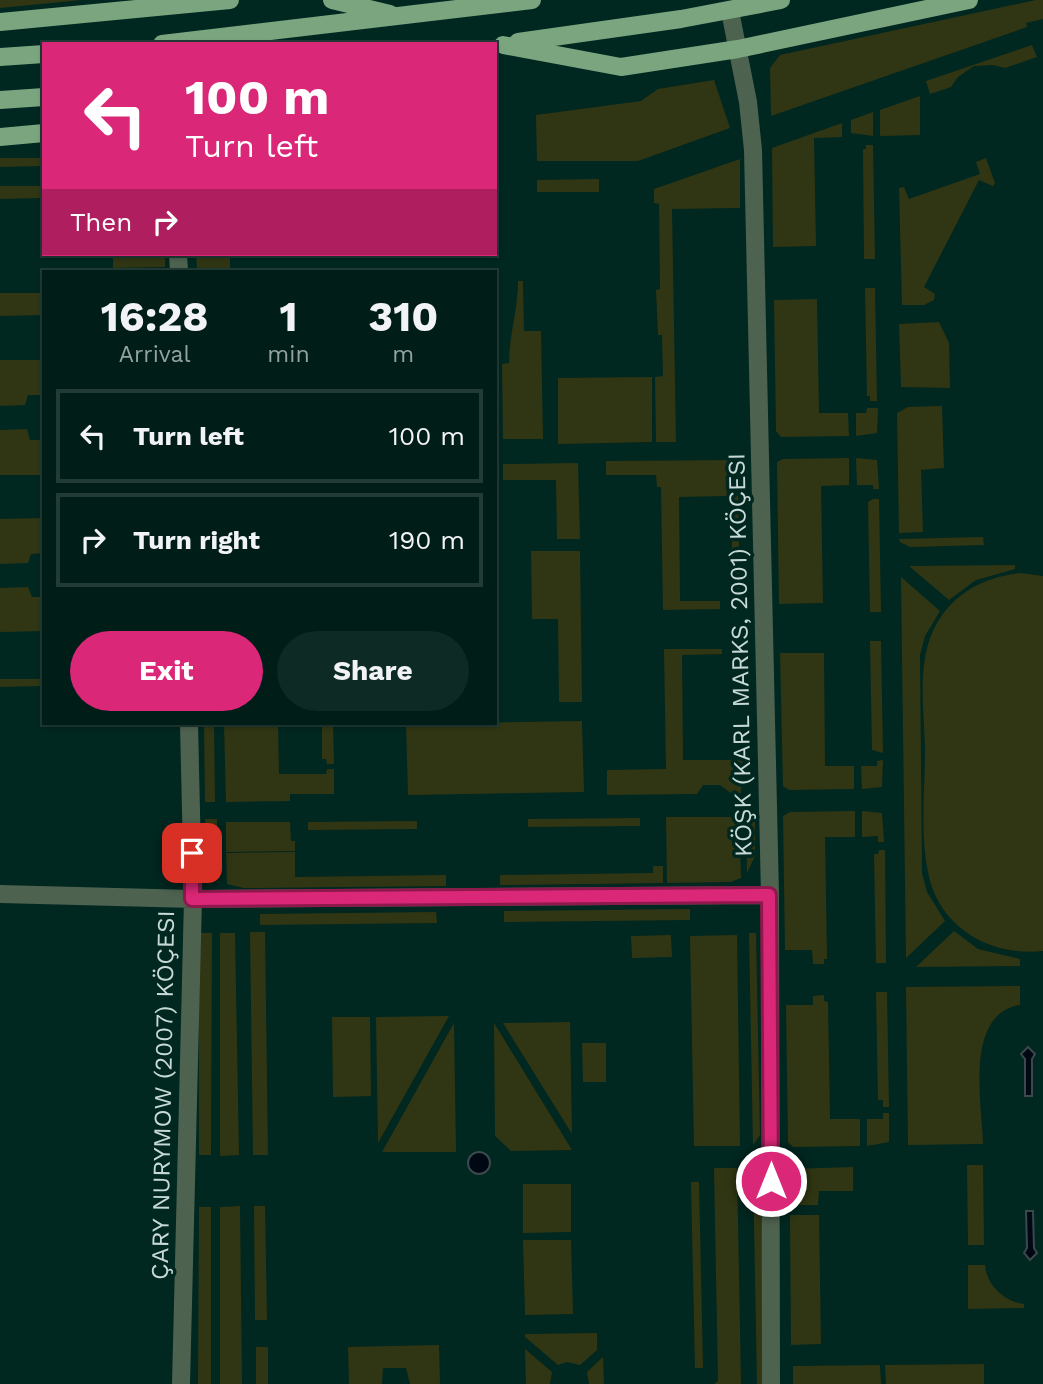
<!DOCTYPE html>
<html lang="en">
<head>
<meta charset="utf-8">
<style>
	:root { --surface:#001d18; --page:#0e2a25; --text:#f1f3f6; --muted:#95a2a2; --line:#223b37; --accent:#db2777 }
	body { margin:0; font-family:"Work Sans",sans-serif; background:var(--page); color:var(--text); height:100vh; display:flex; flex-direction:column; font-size:26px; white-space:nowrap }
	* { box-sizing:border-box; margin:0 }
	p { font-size:23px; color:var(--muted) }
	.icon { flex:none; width:38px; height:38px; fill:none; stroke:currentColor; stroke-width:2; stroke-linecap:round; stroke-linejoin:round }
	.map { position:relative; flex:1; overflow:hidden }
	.sheet { position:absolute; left:42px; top:270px; width:455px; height:455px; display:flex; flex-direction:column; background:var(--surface); border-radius:0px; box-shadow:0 2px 5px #0004,0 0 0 2px var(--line) }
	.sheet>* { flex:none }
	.guide { position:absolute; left:42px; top:42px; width:455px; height:214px; border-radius:0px; box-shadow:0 2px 5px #0004,0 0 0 2px var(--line); background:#db2777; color:#fff; overflow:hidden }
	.pin { position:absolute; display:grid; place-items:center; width:60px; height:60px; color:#fff; margin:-30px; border-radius:14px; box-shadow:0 4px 10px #0006 }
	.me { position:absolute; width:77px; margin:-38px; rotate:0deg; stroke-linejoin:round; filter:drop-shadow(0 0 5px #0008) }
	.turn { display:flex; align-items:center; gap:24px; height:147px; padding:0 28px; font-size:32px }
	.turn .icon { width:91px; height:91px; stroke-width:2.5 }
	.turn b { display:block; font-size:49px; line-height:60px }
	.then { display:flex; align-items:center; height:66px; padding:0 28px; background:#0003; gap:14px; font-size:26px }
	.eta { display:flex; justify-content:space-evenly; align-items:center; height:119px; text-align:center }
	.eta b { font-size:42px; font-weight:700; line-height:49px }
	.cta { display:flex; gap:14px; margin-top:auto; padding:14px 28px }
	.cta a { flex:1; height:80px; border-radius:42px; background:var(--accent); color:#fff; font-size:28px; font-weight:700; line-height:80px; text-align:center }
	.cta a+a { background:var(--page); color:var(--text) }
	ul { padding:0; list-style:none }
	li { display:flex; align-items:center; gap:21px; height:94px; margin:0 14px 10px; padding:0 14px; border:4px solid var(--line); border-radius:0px }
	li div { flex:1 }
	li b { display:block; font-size:26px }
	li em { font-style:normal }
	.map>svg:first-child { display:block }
	.green { fill:#303613 }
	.water { fill:#000913; stroke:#3c484d; stroke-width:2 }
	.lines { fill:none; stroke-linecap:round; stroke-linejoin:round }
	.minor { stroke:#4e6250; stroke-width:18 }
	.major { stroke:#7aa57f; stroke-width:18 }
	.route-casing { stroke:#8e194d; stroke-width:18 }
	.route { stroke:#db2777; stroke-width:12 }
	.labels { text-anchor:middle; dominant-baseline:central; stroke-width:7; stroke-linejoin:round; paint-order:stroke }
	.street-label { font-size:24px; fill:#c7dad5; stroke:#002720 }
</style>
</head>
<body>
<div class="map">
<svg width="1043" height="1384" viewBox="0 0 1043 1384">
	<rect width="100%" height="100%" fill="#002720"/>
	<!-- green -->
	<path class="green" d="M 0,0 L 82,0 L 0,8 Z
		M 1036,0 L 1043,0 L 1043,19 L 1026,23 L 1027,27 L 771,116 L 770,68 L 780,55 Z
		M 1032,45 L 1037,57 L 1005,68 L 993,65 L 974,66 L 958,77 L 951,87 L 930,94 L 926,81 Z
		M 714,80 L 730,128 L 638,161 L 537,161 L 536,115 L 641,101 L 658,89 Z
		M 920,96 L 920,135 L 880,136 L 880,110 Z
		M 873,112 L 873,136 L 851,133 L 851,120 Z
		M 842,123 L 842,137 L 814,138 L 816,246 L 773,247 L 772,148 Z
		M 866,145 L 873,145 L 875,259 L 864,259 L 863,149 L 866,149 Z
		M 0,158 L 44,158 L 44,166 L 0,167 Z
		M 986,158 L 995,183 L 993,186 L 979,180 L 924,287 L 935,294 L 934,300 L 924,305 L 902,305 L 899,188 L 904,187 L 909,199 L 980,174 L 976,162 Z
		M 740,159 L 740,208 L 672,209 L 676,442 L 656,442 L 655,377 L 663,376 L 662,335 L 658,335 L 656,290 L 660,289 L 659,204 L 654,203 L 654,189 Z
		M 599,179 L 599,192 L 537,192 L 537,180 Z
		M 0,186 L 44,186 L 44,198 L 0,199 Z
		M 113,254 L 165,254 L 165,267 L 113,268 Z
		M 196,254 L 230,254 L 230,271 L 197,271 Z
		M 518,281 L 523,281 L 524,331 L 541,331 L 543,439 L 503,439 L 502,364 L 509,363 C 509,335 518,310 518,281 Z
		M 865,288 L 875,288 L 877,401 L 870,401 L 870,396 L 867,396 Z
		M 0,293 L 44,293 L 44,315 L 0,316 Z
		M 817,299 L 819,413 L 848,413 L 849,436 L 781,437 L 776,431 L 774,300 Z
		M 939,322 L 949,343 L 950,388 L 901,387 L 899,324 Z
		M 0,360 L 44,360 L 44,395 L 28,395 L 25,405 L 0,406 Z
		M 652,377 L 652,442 L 558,444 L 558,378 Z
		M 942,406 L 944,468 L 921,470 L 923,532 L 899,533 L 897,413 L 908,407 Z
		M 867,408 L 878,408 L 877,433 L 856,436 L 856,413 L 866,413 Z
		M 27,429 L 30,440 L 44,440 L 44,475 L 0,475 L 0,430 Z
		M 849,458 L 849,485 L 821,486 L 823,603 L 779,604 L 777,462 L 783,459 Z
		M 856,458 L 877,460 L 879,489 L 873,489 L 873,485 L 857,485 Z
		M 738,460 L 738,488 L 727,488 L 727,496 L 679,497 L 680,601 L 720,601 L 720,609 L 663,610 L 661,487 L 657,487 L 656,475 L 606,475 L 606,461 Z
		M 578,463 L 580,539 L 557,539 L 556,480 L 503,480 L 503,464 Z
		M 731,493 L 738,493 L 740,596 L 733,597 Z
		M 873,499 L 879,499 L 881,612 L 870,612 L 868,502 Z
		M 44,518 L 44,553 L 31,554 L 28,563 L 0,564 L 0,519 Z
		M 983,537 L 984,545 L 910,547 L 900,542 L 899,539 Z
		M 531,551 L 580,551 L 582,702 L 559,702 L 558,619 L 532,619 Z
		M 1015,565 L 1015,569 L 976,580 L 949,600 L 909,566 Z
		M 1021,573 L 1043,576 L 1043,951 C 990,957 938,927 928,872 C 920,833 925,788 925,749 C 924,708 916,659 937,623 C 956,591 986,577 1021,573 Z
		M 901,577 L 940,611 L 925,636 L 920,655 L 922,873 L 927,892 L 945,921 L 906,958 Z
		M 28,587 L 32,597 L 44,597 L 44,631 L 0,632 L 0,588 Z
		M 870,641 L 881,641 L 883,753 L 872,750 Z
		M 664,649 L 722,649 L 722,654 L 682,655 L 683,760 L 743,760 L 741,793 L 732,794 L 720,785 L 703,785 L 697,794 L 607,795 L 607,770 L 666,769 Z
		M 780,653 L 824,653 L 825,766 L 854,766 L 854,789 L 789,790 L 783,786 Z
		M 0,679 L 44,679 L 44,686 L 0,687 Z
		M 582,721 L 584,792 L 408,795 L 406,724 Z
		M 204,723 L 214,723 L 215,802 L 205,802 Z
		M 224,723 L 278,723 L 279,774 L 326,774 L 327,769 L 334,769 L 334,794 L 290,794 L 290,801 L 226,802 Z
		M 322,723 L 333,723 L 334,764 L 327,764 L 326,759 L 322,759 Z
		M 883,760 L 882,787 L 862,789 L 861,766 L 877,766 L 877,761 Z
		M 855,811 L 855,837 L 825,837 L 827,959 L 824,959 L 824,964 L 813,964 L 812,950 L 785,950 L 783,816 L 790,812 Z
		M 862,811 L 882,813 L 884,842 L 878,842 L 878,836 L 862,837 Z
		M 746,812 L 755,812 L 755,856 L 747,873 Z
		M 666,817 L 739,817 L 741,878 L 731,882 L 667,883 Z
		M 640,818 L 640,826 L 528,827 L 528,819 Z
		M 205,819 L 217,819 L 217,852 L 206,852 Z
		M 417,821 L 417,829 L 308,830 L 308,822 Z
		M 226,822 L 290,822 L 291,841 L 295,841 L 295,851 L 226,852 Z
		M 879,850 L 885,850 L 886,963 L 876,963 L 874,854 L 878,854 Z
		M 295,852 L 295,877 L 446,875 L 446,886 L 244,888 L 227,884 L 226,853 Z
		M 653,866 L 663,866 L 663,883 L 500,885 L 500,875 L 653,873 Z
		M 690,909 L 690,920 L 504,922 L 504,911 Z
		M 436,912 L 437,923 L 260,925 L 260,914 Z
		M 954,931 L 978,949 L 1020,959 L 1020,966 L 916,967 Z
		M 250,932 L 265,932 L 268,1155 L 253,1155 Z
		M 199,933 L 212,933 L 211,1155 L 199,1155 Z
		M 220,933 L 235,933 L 239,1155 L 220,1156 Z
		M 749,933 L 756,933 L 760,1135 L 753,1145 Z
		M 671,935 L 672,957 L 632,958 L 631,936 Z
		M 737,935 L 740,1146 L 694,1146 L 690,936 Z
		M 1020,986 L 1020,1005 C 964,1014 982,1103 983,1144 L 908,1145 L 906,987 Z
		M 876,992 L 887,992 L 889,1107 L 883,1107 L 883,1100 L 878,1100 Z
		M 824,995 L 824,1001 L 828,1002 L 830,1119 L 860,1119 L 860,1146 L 793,1147 L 788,1142 L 786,1005 L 813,1005 L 813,996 Z
		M 449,1016 L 378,1143 L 376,1017 Z
		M 332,1017 L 370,1017 L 371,1096 L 333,1097 Z
		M 570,1022 L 572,1134 L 503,1023 Z
		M 454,1023 L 456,1152 L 382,1152 Z
		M 494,1023 L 572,1150 L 511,1151 L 495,1136 Z
		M 582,1043 L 606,1043 L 606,1082 L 583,1082 Z
		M 883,1113 L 889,1113 L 889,1142 L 867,1146 L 867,1119 L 883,1119 Z
		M 967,1165 L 983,1165 L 984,1245 L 968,1245 Z
		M 853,1167 L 853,1191 L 819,1191 L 818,1205 L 789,1205 L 790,1169 Z
		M 714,1168 L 737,1168 L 741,1384 L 714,1384 L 718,1381 Z
		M 753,1170 L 761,1180 L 764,1384 L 757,1384 Z
		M 691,1182 L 699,1182 L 703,1368 L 695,1368 Z
		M 523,1184 L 571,1184 L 571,1232 L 523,1233 Z
		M 240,1206 L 242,1384 L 220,1384 L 220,1207 Z
		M 254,1206 L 265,1206 L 267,1320 L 255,1320 Z
		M 199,1207 L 211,1207 L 211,1384 L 198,1384 Z
		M 790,1215 L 819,1215 L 821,1344 L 791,1345 Z
		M 523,1240 L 571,1240 L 573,1314 L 525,1315 Z
		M 968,1265 L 985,1265 C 987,1285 1003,1301 1024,1304 L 1024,1308 L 968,1309 Z
		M 597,1333 L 597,1350 L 580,1365 L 567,1362 L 558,1365 L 525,1337 L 525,1334 Z
		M 439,1345 L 440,1384 L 410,1384 L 406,1368 L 383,1368 L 382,1384 L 349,1384 L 348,1347 Z
		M 256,1347 L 268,1347 L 268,1384 L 256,1384 Z
		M 525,1349 L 552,1372 L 550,1384 L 526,1384 Z
		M 603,1357 L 604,1384 L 589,1384 L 587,1372 Z
		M 984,1364 L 984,1384 L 886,1384 L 885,1365 Z
		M 880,1365 L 881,1384 L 793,1384 L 793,1366 Z"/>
	<!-- water -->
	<path class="water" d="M 1028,1047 L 1035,1054 L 1032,1059 L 1032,1096 L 1025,1096 L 1025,1059 L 1021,1054 Z
		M468 1163a11 11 0 1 1 22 0a11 11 0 1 1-22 0Z
		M 1026,1211 L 1033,1211 L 1034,1248 L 1037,1253 L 1030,1260 L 1024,1253 L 1027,1248 Z"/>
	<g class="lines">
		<!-- minor -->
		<path class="minor" d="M 730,11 L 748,102 L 753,150 L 770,895 L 771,1384
			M 178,254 L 179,271
			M 0,894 L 193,899 L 770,895
			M 181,1384 L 193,899 L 189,723"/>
		<!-- major -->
		<path class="major" d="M 332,0 L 390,14
			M 0,22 L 230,0
			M 518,42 L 681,19 L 781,0
			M 162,44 L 532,0
			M 503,45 L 621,67 L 738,49 L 969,0
			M 0,57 L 44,54
			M 0,100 L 44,97
			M 0,137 L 44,133"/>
	</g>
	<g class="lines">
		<defs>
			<path id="route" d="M 192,853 L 192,899 L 769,895 L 771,1181"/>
		</defs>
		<!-- route casing -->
		<use href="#route" class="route-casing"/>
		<!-- route -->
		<use href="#route" class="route"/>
	</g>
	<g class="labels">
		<!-- street labels -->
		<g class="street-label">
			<text transform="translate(740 655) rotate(-91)">KÖŞK (KARL MARKS, 2001) KÖÇESI</text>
			<text transform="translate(163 1095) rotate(-89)">ÇARY NURYMOW (2007) KÖÇESI</text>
		</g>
	</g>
</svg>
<div class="pin" style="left:192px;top:853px;background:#d93025"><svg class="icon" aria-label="arrive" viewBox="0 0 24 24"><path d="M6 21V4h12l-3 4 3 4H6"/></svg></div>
<svg class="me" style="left:771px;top:1181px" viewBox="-20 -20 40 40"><circle r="17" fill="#db2777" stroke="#fff" stroke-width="3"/><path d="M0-11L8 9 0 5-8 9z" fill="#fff"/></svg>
<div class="guide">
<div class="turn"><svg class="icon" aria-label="left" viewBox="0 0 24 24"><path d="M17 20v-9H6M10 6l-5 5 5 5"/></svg><div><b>100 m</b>Turn left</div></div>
<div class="then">Then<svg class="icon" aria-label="right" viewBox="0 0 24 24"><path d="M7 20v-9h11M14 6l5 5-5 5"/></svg></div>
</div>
<section class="sheet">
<div class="eta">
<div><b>16:28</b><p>Arrival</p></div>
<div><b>1</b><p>min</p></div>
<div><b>310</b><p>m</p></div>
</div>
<ul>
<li><svg class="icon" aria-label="left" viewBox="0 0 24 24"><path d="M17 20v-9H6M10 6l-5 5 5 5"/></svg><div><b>Turn left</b></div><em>100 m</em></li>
<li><svg class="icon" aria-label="right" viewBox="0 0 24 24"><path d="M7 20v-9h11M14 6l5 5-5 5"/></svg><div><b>Turn right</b></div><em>190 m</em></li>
</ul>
<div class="cta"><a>Exit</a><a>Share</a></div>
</section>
</div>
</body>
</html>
